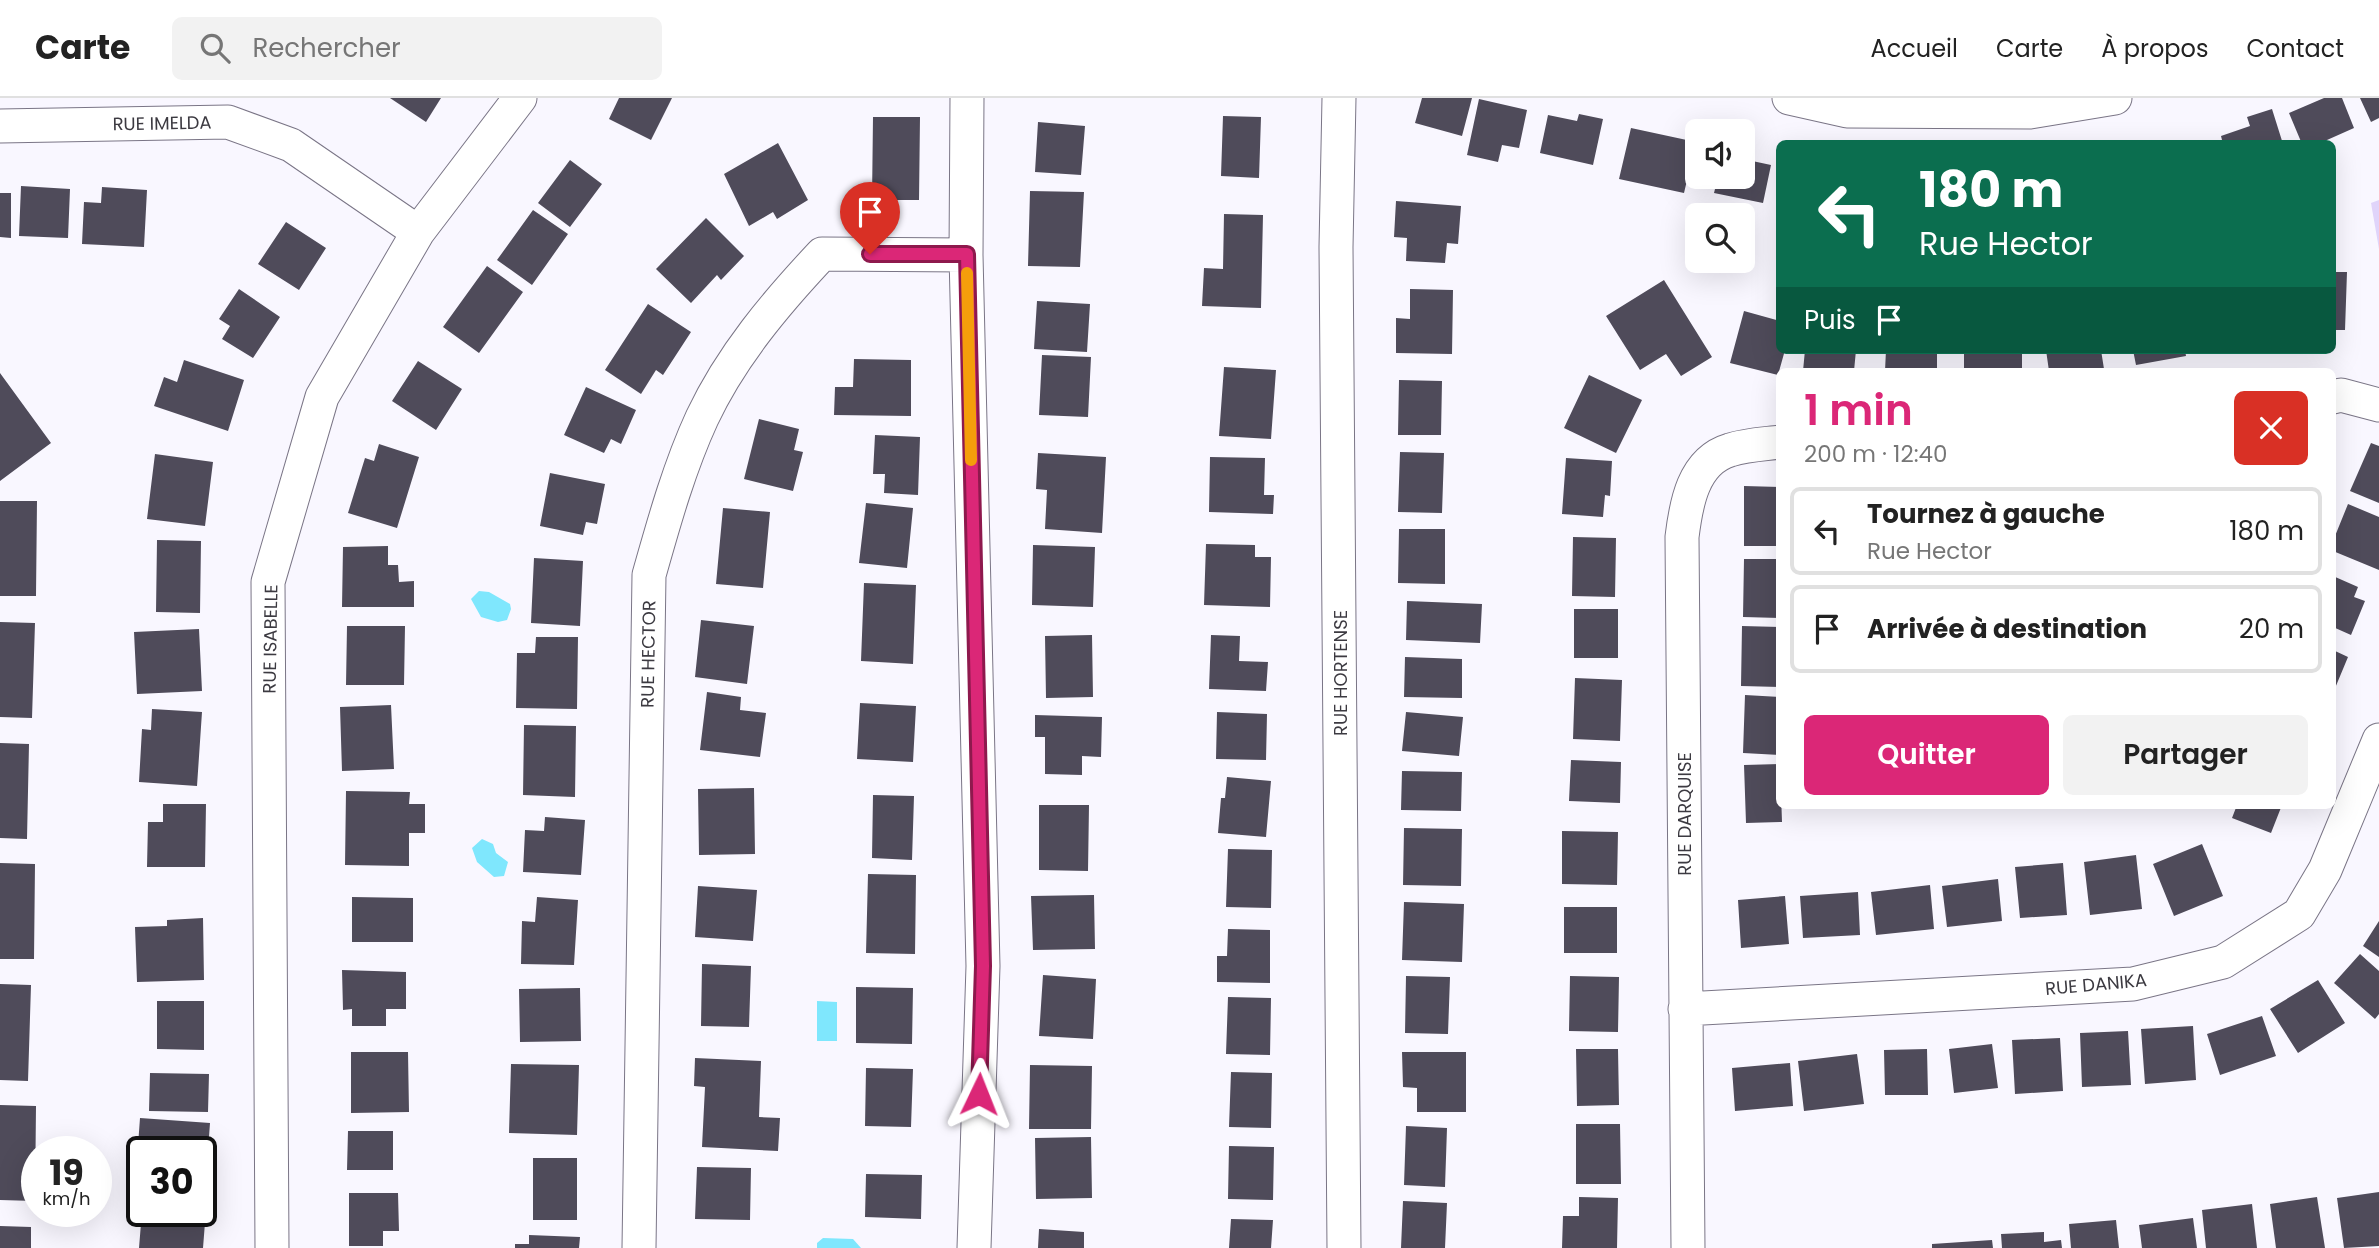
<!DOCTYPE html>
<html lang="fr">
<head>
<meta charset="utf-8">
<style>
	:root { --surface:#fff; --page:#f2f2f2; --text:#222; --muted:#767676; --line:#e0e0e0; --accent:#db2777 }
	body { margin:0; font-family:Poppins,sans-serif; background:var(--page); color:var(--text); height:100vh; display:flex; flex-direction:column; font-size:26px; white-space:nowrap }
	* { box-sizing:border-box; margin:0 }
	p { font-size:23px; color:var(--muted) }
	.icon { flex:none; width:38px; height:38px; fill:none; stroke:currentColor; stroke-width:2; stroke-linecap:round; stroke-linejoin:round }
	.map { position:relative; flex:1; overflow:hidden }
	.side { position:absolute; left:1776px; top:270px; width:560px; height:441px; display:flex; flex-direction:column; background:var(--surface); border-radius:10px; box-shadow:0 7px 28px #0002 }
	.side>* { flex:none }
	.hud { position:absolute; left:1776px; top:42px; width:560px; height:214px; border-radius:10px; box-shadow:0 7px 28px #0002; background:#0b6e4f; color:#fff; overflow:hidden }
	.controls { position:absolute; left:1685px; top:21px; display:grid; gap:14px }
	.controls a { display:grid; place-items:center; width:70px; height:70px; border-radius:10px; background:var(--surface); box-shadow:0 7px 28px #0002; font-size:35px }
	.speed { position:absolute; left:21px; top:1038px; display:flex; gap:14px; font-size:35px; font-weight:700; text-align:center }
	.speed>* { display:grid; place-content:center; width:91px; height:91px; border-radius:50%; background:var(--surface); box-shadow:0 7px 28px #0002; line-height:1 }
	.speed small { font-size:18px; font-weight:400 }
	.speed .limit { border:4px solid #111; border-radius:10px; background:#fff; color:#111 }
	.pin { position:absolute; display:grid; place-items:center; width:60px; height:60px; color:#fff; margin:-72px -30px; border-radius:50% 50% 50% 0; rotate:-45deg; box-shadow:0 0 7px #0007 }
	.pin .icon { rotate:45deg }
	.me { position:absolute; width:77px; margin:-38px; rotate:2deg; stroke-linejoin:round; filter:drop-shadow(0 0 5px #0008) }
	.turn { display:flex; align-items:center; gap:24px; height:147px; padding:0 28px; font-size:32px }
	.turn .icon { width:91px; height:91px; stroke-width:2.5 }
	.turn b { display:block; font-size:49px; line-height:60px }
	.then { display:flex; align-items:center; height:66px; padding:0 28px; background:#0003; gap:14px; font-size:26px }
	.round { display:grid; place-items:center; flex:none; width:74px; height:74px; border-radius:10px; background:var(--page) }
	.summary { display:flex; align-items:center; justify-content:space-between; height:119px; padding:0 28px }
	h1 { font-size:42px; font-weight:600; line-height:52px; color:var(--accent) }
	.primary-button { display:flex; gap:14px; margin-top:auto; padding:14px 28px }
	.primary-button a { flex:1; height:80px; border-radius:10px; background:var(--accent); color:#fff; font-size:28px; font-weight:600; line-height:80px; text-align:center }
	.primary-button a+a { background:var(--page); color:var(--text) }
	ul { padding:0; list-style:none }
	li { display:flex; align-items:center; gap:21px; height:88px; margin:0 14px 10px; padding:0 14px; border:4px solid var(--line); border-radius:10px }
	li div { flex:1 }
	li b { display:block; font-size:26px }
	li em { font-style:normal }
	header { display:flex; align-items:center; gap:42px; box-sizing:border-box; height:98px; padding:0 35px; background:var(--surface); border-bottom:2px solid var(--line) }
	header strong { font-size:33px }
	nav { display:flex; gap:38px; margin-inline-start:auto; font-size:24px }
	.search { width:490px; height:63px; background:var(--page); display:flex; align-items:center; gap:18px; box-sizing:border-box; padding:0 24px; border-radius:10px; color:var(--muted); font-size:26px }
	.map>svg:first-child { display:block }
	.green { fill:#e0d4fa }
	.water { fill:#7fe7fd }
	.building { fill:#4f4b5a }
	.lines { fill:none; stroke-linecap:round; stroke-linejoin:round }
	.street-casing { stroke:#7a7586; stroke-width:35 }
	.street { stroke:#fff; stroke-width:33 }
	.route-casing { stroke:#8e194d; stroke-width:18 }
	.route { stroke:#db2777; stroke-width:12 }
	.slow { stroke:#f59e0b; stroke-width:12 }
	.labels { text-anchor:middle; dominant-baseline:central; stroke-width:7; stroke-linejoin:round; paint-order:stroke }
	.street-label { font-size:18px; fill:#3c3a41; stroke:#fff }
</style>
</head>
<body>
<header>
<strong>Carte</strong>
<div class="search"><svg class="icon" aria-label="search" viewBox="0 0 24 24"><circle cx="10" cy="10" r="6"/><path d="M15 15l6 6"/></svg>Rechercher</div>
<nav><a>Accueil</a><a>Carte</a><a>À propos</a><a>Contact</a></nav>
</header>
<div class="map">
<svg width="2379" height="1150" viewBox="0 0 2379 1150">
	<rect width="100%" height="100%" fill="#f9f7ff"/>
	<!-- green -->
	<path class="green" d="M 2379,102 L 2379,151 L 2371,105 Z"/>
	<!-- water -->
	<path class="water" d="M 479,493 L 489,494 L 510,506 L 511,511 L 507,522 L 498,524 L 481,519 L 471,501 Z
		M 482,741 L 493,746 L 496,755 L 508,764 L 504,778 L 494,779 L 477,764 L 472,750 Z
		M 817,903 L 837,904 L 837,943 L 817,943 Z
		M 823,1140 L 853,1141 L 861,1150 L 817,1150 L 817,1145 Z"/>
	<!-- building -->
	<path class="building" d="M 390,0 L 441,0 L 426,24 Z
		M 619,0 L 672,0 L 651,42 L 609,21 Z
		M 1422,0 L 1472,0 L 1462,38 L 1415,25 Z
		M 2324,0 L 2342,0 L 2354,30 L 2318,46 L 2302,46 L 2289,15 Z
		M 2360,0 L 2379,0 L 2379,20 L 2371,24 Z
		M 1479,1 L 1527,12 L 1519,50 L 1502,47 L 1498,64 L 1467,57 Z
		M 2272,11 L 2283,46 L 2223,46 L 2221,38 L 2250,28 L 2247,19 Z
		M 1579,16 L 1603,21 L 1593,67 L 1540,55 L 1548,17 L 1577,23 Z
		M 1223,18 L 1261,19 L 1259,80 L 1221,78 Z
		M 873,19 L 920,19 L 919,102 L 872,102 Z
		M 1038,24 L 1085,28 L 1081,77 L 1035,74 Z
		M 1631,30 L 1696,44 L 1684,95 L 1619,81 Z
		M 778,45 L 808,102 L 777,121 L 773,114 L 749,128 L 724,76 Z
		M 1743,61 L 1771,67 L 1763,105 L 1714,95 L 1718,79 L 1743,79 Z
		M 570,62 L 602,86 L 570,129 L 538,105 Z
		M 21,88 L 70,91 L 68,140 L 19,138 Z
		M 102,89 L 147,92 L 144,149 L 82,146 L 84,104 L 101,105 Z
		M 1030,93 L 1084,94 L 1080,169 L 1028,168 Z
		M 0,95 L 11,95 L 11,140 L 0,139 Z
		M 1396,103 L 1461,108 L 1458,146 L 1447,145 L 1445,165 L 1406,163 L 1407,140 L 1394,139 Z
		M 533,112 L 568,136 L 532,187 L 497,162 Z
		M 1224,116 L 1263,117 L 1261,210 L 1202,208 L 1204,170 L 1223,171 Z
		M 706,120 L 744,158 L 721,182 L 717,177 L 691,205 L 656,171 Z
		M 286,124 L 326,150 L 299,192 L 258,166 Z
		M 487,168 L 523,194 L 479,255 L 443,229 Z
		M 2333,174 L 2347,174 L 2345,232 L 2333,232 Z
		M 1664,182 L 1712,259 L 1681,278 L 1666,256 L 1640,272 L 1606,218 Z
		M 239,191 L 280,219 L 253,260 L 222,241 L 230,228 L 219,221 Z
		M 1410,191 L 1453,192 L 1452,256 L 1396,255 L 1396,220 L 1410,221 Z
		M 1037,203 L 1090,206 L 1087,254 L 1034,251 Z
		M 648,206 L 691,234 L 663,277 L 656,272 L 641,296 L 605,272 Z
		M 1744,213 L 1780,223 L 1780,252 L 1785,252 L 1778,277 L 1730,265 Z
		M 1805,252 L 1856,252 L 1854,273 L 1803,273 Z
		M 1886,252 L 1937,252 L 1937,273 L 1885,273 Z
		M 1964,252 L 2022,252 L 2022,273 L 1964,273 Z
		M 2046,252 L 2101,252 L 2104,271 L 2049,273 Z
		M 2133,252 L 2185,252 L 2186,258 L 2136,267 Z
		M 1042,257 L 1091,259 L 1088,319 L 1039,317 Z
		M 854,261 L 911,262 L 911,318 L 834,317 L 835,289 L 853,289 Z
		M 184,262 L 244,282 L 228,333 L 154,308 L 164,279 L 177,284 Z
		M 418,263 L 462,291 L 436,332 L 392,303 Z
		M 1224,269 L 1276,272 L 1271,341 L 1219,338 Z
		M 0,275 L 51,345 L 0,383 Z
		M 1589,277 L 1642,302 L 1616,355 L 1564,330 Z
		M 1399,282 L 1442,283 L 1441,337 L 1398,337 Z
		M 586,289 L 636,312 L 621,346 L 611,341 L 604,355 L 564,337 Z
		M 759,321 L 799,331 L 794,352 L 803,354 L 793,393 L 744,381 Z
		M 875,337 L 920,339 L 918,397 L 884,395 L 885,376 L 873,376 Z
		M 2371,345 L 2379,348 L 2379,405 L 2350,393 Z
		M 379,346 L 419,359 L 397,430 L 348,415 L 365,360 L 374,363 Z
		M 1400,354 L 1444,355 L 1442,415 L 1398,414 Z
		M 1038,355 L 1106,359 L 1102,435 L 1045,431 L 1047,392 L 1036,391 Z
		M 155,356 L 213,364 L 205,428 L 147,421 Z
		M 1210,359 L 1265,360 L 1264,397 L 1274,397 L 1273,416 L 1209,414 Z
		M 1566,360 L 1612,363 L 1610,398 L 1605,397 L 1603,419 L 1562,416 Z
		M 550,375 L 605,386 L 597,426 L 586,424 L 583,437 L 540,428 Z
		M 1744,388 L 1780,389 L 1780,448 L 1744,448 Z
		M 0,403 L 37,403 L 36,498 L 0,498 Z
		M 866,405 L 913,410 L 907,470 L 859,465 Z
		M 2348,406 L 2379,419 L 2379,472 L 2333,453 L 2333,443 Z
		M 723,410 L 770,414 L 763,490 L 716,486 Z
		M 1399,431 L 1445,431 L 1445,486 L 1398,485 Z
		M 1573,439 L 1616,440 L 1615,499 L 1572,498 Z
		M 157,442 L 201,443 L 200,515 L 156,514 Z
		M 1206,446 L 1255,447 L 1255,459 L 1271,459 L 1270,509 L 1204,507 Z
		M 1033,447 L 1095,449 L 1093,509 L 1032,507 Z
		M 388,448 L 388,467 L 398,467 L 399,484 L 414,483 L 414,509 L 342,509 L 343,449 Z
		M 534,460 L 583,463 L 580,528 L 531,525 Z
		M 1744,461 L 1780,461 L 1780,520 L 1743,519 Z
		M 2333,478 L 2358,489 L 2354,499 L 2365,503 L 2351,537 L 2333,529 Z
		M 864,485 L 916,487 L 913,566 L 861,563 Z
		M 1407,503 L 1482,506 L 1480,545 L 1406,542 Z
		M 1574,511 L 1618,511 L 1618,560 L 1574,560 Z
		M 701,522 L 754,528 L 747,586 L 695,579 Z
		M 0,524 L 35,525 L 32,620 L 0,619 Z
		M 347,528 L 405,528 L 404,587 L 346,587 Z
		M 1742,528 L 1780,529 L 1780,589 L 1741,588 Z
		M 199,531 L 202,593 L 137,596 L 134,534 Z
		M 1092,537 L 1093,599 L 1046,600 L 1045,538 Z
		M 1211,537 L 1240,538 L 1239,563 L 1268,564 L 1266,593 L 1209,591 Z
		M 536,539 L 578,539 L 577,611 L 516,610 L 517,555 L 535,555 Z
		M 2333,552 L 2348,559 L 2333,595 Z
		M 1405,559 L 1462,561 L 1462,600 L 1404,599 Z
		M 1575,580 L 1622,582 L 1620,643 L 1573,641 Z
		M 707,594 L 741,599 L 740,612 L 766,615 L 760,659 L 700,652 Z
		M 1745,597 L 1780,599 L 1780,657 L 1743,655 Z
		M 860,605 L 916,608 L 913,664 L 857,661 Z
		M 391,607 L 394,671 L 342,673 L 340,609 Z
		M 152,611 L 202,614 L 197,688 L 139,684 L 142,631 L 151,632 Z
		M 1217,614 L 1267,616 L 1266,662 L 1216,661 Z
		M 1406,614 L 1463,619 L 1459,658 L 1402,653 Z
		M 1035,617 L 1102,619 L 1101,659 L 1082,658 L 1082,677 L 1045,676 L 1045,639 L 1035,639 Z
		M 524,627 L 576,628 L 575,699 L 523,697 Z
		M 0,645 L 29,646 L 27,741 L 0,740 Z
		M 1571,662 L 1621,664 L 1620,705 L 1569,703 Z
		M 1780,666 L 1782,724 L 1746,725 L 1744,667 Z
		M 1402,673 L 1462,674 L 1461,713 L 1401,712 Z
		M 1227,679 L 1271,683 L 1266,739 L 1218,735 L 1221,700 L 1225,700 Z
		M 754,690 L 755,756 L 699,757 L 698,691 Z
		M 346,693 L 410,694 L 409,706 L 425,706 L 425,735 L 409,735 L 409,768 L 345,767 Z
		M 873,697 L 914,698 L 912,762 L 872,760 Z
		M 163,706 L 206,706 L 205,769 L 147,769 L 148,724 L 163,724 Z
		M 1039,707 L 1089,707 L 1088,773 L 1039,772 Z
		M 2237,707 L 2282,707 L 2271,735 L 2232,720 Z
		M 545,719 L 585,722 L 581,777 L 523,774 L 525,732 L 544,733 Z
		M 1404,730 L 1462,731 L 1461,788 L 1403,787 Z
		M 1562,733 L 1618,734 L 1617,787 L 1562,786 Z
		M 2202,746 L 2223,798 L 2174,818 L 2153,766 Z
		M 1228,751 L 1272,752 L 1271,810 L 1226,809 Z
		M 2136,757 L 2142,811 L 2090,817 L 2084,764 Z
		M 0,765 L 35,766 L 34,861 L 0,861 Z
		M 2063,765 L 2067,817 L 2020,820 L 2015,769 Z
		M 868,776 L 916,777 L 915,856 L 866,855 Z
		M 1998,781 L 2002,823 L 1947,829 L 1942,788 Z
		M 1930,787 L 1934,831 L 1876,837 L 1871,794 Z
		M 698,788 L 757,792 L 753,843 L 695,839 Z
		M 1858,794 L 1860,837 L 1803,840 L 1800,798 Z
		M 1094,797 L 1095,851 L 1033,852 L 1031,798 Z
		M 1785,798 L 1789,846 L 1741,850 L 1738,802 Z
		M 352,799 L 413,800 L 413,844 L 352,844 Z
		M 537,799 L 578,802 L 574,867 L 521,866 L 522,823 L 535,824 Z
		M 1404,804 L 1464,806 L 1462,864 L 1402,862 Z
		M 1564,809 L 1617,809 L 1617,855 L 1564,855 Z
		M 203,820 L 204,882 L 137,884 L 135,829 L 167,828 L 167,822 Z
		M 2379,823 L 2379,859 L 2363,848 Z
		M 1228,831 L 1270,832 L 1270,885 L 1217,884 L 1217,858 L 1227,858 Z
		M 2360,856 L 2379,873 L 2379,916 L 2375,921 L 2334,885 Z
		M 702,866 L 751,868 L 749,929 L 701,928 Z
		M 342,872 L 406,874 L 406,911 L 386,911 L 386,928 L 352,928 L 352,911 L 343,912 Z
		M 1043,877 L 1096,881 L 1093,941 L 1039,938 Z
		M 1406,878 L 1450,879 L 1448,936 L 1405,935 Z
		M 1570,878 L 1619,879 L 1618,934 L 1569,933 Z
		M 2318,882 L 2345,925 L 2298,955 L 2270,911 Z
		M 0,886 L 31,887 L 28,983 L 0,982 Z
		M 856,889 L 913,890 L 912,946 L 856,945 Z
		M 580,890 L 581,943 L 520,944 L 519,891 Z
		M 1228,899 L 1271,900 L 1270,957 L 1226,956 Z
		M 157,903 L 204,903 L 204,952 L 157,951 Z
		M 2262,918 L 2276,958 L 2220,977 L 2207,936 Z
		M 2193,928 L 2196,982 L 2145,986 L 2141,931 Z
		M 2128,933 L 2131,987 L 2082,989 L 2080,935 Z
		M 2060,940 L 2063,993 L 2015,996 L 2012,942 Z
		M 1992,946 L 1998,990 L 1954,995 L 1949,951 Z
		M 1576,951 L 1618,951 L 1619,1007 L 1577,1008 Z
		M 1927,951 L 1928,997 L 1885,997 L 1884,952 Z
		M 351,954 L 408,954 L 409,1014 L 351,1015 Z
		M 1402,954 L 1466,954 L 1466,1014 L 1417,1014 L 1417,990 L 1403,989 Z
		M 1857,956 L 1864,1006 L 1804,1013 L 1798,963 Z
		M 695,960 L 761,963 L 759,1019 L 780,1020 L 778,1053 L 702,1049 L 705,989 L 694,988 Z
		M 1790,965 L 1793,1008 L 1735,1013 L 1732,970 Z
		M 511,966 L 579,967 L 577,1037 L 509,1035 Z
		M 1030,967 L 1092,968 L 1091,1031 L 1029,1031 Z
		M 866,970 L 913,971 L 911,1029 L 865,1028 Z
		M 1231,974 L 1272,975 L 1271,1030 L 1229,1029 Z
		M 150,975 L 209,976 L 208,1014 L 149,1013 Z
		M 0,1007 L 36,1008 L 35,1103 L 0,1102 Z
		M 140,1020 L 210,1025 L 206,1080 L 201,1080 L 201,1054 L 142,1054 L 142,1075 L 136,1075 Z
		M 1576,1026 L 1620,1026 L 1621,1086 L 1576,1086 Z
		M 1406,1028 L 1447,1030 L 1445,1089 L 1404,1087 Z
		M 348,1033 L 393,1033 L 393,1072 L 347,1072 Z
		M 1091,1039 L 1092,1100 L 1036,1101 L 1035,1040 Z
		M 1229,1048 L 1274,1049 L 1273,1102 L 1228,1101 Z
		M 533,1060 L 577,1060 L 577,1122 L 533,1122 Z
		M 697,1069 L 751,1070 L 750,1122 L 695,1121 Z
		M 866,1076 L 922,1077 L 921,1121 L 865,1119 Z
		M 201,1086 L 208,1086 L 203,1150 L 139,1150 L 142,1113 L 201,1113 Z
		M 2379,1094 L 2379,1148 L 2344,1150 L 2337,1100 Z
		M 349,1095 L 398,1095 L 399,1133 L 383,1133 L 383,1148 L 349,1148 Z
		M 1579,1099 L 1618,1100 L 1617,1150 L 1562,1150 L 1563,1118 L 1579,1118 Z
		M 2317,1099 L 2325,1150 L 2276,1150 L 2270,1106 Z
		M 1403,1103 L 1447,1105 L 1445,1150 L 1401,1150 Z
		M 2252,1106 L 2257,1150 L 2206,1150 L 2202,1112 Z
		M 2193,1120 L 2197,1150 L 2142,1150 L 2139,1127 Z
		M 1231,1121 L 1273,1122 L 1271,1150 L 1229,1150 Z
		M 2116,1122 L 2119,1150 L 2071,1150 L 2069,1126 Z
		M 0,1128 L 31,1129 L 31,1150 L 0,1150 Z
		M 1039,1131 L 1084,1134 L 1084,1150 L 1038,1150 Z
		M 2044,1134 L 2044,1144 L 2061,1142 L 2062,1150 L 2002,1150 L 2001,1136 Z
		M 529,1137 L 580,1139 L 579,1150 L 515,1150 L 515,1146 L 529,1146 Z
		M 1992,1142 L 1993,1150 L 1932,1150 L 1932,1146 Z"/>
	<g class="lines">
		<defs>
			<path id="street" d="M 967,0 L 966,157 L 983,868 L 974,1150
				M 1339,0 L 1336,149 L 1344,1150
				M 1789,0 L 1847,13 L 2030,14 L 2115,0
				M 0,28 L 228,24 L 291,47 L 418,134
				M 2333,299 L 2341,297 L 2379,307
				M 1685,911 L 2133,886 L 2223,864 L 2299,816 L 2325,772 L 2379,642
				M 272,1150 L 268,484 L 322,299 L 418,134 L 520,0
				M 639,1150 L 649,477 C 664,424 679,370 702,320 C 731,258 776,205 822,156 L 966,157
				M 1688,1150 L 1682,439 C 1686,406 1693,363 1730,352 C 1745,347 1764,346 1780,344"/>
		</defs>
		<!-- street casing -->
		<use href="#street" class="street-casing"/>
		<!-- street -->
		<use href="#street" class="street"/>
	</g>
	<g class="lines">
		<defs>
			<path id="route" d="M 870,156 L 967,156 L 983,868 L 979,996"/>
		</defs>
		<!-- route casing -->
		<use href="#route" class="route-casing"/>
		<!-- route -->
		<use href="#route" class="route"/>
		<!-- slow -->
		<path class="slow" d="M 967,175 L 971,362"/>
	</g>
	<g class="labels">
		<!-- street labels -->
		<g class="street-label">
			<text transform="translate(162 25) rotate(-1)">RUE IMELDA</text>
			<text transform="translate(270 541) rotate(-89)">RUE ISABELLE</text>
			<text transform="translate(648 556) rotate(-89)">RUE HECTOR</text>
			<text transform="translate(1340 575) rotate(-90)">RUE HORTENSE</text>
			<text transform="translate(1684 716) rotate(-90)">RUE DARQUISE</text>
			<text transform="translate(2096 886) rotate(-5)">RUE DANIKA</text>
		</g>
	</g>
</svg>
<div class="controls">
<a><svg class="icon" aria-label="sound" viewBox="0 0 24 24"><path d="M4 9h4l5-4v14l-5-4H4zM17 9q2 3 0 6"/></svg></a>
<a><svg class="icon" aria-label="search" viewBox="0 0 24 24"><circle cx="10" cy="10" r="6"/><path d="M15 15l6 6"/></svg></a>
</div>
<div class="speed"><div>19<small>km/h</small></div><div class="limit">30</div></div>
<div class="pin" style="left:870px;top:156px;background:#d93025"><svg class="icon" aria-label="arrive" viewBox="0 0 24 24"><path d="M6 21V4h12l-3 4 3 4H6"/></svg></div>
<svg class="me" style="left:979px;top:996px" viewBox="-20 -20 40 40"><path d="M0-17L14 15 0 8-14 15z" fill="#db2777" stroke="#fff" stroke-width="4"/></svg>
<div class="hud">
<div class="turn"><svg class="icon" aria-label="left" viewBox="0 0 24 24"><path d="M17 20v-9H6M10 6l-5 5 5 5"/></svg><div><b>180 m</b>Rue Hector</div></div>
<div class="then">Puis<svg class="icon" aria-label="arrive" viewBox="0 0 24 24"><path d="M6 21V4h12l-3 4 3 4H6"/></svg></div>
</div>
<section class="side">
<div class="summary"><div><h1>1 min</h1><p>200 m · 12:40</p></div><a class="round" style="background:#d93025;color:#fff"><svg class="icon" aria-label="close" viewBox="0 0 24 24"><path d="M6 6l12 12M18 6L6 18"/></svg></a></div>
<ul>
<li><svg class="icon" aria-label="left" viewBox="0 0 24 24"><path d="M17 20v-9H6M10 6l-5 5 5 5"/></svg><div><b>Tournez à gauche</b><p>Rue Hector</p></div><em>180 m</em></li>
<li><svg class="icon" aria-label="arrive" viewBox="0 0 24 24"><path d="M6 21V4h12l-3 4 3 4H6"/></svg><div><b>Arrivée à destination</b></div><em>20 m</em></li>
</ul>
<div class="primary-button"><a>Quitter</a><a>Partager</a></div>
</section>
</div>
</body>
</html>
